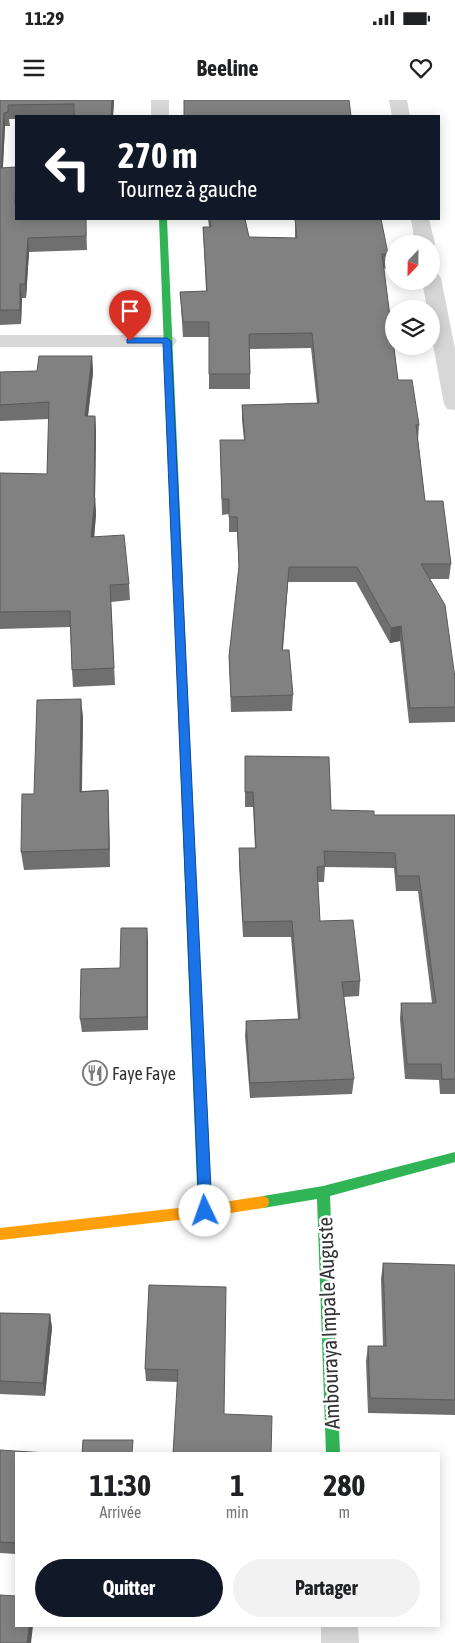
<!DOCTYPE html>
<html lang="fr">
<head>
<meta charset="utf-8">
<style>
	:root { --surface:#fff; --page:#f2f2f2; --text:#202124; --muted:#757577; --accent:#111827 }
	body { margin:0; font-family:"Asap Condensed",sans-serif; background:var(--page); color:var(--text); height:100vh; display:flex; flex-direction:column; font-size:19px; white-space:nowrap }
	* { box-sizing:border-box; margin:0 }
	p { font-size:16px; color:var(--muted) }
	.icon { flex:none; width:28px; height:28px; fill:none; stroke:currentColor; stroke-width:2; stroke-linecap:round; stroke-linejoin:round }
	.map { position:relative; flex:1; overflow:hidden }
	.panel { position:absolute; left:15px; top:1352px; width:425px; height:175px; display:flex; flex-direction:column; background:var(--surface); border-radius:0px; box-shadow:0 2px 12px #0003 }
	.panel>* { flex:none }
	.top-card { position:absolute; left:15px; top:15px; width:425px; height:105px; border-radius:0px; box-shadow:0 2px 12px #0003; background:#111827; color:#fff; overflow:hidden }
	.needle { width:32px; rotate:202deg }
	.buttons { position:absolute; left:385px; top:135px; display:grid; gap:10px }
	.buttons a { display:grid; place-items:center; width:55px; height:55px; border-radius:50%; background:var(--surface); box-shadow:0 2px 12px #0003; font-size:25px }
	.pin { position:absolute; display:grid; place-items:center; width:42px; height:42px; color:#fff; margin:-51px -21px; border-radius:50% 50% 50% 0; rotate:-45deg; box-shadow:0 0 5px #0007 }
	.pin .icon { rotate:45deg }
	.me { position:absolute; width:55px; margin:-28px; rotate:357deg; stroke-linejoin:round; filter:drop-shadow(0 0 4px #0008) }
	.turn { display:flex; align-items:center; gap:18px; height:105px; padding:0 20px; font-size:22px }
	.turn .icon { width:65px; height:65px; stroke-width:2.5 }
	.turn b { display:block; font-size:35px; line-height:42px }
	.eta { display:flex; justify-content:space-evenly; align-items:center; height:85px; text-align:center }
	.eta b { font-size:30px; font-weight:700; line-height:35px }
	.primary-button { display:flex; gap:10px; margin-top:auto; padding:10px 20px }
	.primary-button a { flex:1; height:58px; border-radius:30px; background:var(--accent); color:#fff; font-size:20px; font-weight:700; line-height:58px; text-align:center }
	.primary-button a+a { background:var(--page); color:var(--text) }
	.status { display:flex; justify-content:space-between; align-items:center; height:35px; padding:0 25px; background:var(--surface); direction:ltr }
	.status svg { height:14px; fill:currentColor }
	header { display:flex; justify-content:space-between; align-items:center; height:65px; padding:0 20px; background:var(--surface); font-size:22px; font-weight:700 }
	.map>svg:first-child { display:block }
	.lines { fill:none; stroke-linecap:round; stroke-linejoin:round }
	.street { fill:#d7d7d7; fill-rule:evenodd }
	.fast { fill:#30b455; fill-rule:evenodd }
	.slow { fill:#ff9f0a; fill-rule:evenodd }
	.wall { fill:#6f6f6f }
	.shaded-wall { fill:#5a5a5a }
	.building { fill:#818181; stroke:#5a5a5a }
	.route { fill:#1a73e8; stroke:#114b97 }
	.labels { text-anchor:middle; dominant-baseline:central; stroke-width:5; stroke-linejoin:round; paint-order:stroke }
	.poi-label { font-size:18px; fill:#333; stroke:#fff; text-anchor:start }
	.near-street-label { font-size:21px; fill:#333; stroke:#fff }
</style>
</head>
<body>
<div class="status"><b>11:29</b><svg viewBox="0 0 49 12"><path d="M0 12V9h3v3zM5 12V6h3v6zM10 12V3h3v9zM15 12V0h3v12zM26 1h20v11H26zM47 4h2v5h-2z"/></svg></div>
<header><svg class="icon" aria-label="menu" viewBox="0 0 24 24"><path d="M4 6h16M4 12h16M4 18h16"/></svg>Beeline<svg class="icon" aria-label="heart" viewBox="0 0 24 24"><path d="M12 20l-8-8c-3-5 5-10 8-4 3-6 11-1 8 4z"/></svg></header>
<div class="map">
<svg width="455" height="1543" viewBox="0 0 455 1543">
	<rect width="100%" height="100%" fill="#fff"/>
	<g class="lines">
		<!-- street -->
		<path class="street" d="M 151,0 L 169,0 L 169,16 L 151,16 Z
			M 389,0 L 407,0 L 410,16 L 392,16 Z
			M 411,119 L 429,119 L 435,144 L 432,148 L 431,144 L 415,144 Z
			M 431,172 L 438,174 L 441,178 L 455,249 L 455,310 L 447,309 L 444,304 L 431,234 L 431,209 L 427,209 L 422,181 L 431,181 Z
			M 0,235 L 167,235 L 174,237 L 177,241 L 174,245 L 167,247 L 0,247 Z
			M 321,1526 L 358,1526 L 359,1543 L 321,1543 Z"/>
		<!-- fast -->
		<path class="fast" d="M 159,119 L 167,119 L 183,481 L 178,484 L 173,481 Z
			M 184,630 L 189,634 L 212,1111 L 210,1115 L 205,1117 L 200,1115 L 198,1111 L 179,634 Z
			M 455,1052 L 455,1062 L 330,1096 L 340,1354 L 326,1354 L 317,1099 L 263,1108 L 258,1106 L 257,1102 L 258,1098 L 263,1096 L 323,1086 Z"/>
		<!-- slow -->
		<path class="slow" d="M 178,478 L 183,481 L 189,634 L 184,638 L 179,634 L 173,481 Z
			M 263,1096 L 268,1098 L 269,1102 L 268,1106 L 263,1108 L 205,1117 L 0,1140 L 0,1128 L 205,1105 Z"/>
	</g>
	<!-- wall -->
	<path class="wall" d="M 0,0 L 114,0 L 113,16 L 16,16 L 16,19 L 9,19 L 10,26 L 5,26 L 3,67 L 16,119 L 86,119 L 87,150 L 29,152 L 26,198 L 22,198 L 21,224 L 0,225 Z
		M 208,119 L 245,119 L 249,137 L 295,138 L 295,119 L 388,154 L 387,168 L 384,169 L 398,280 L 419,325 L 418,340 L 425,401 L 451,464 L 449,479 L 430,479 L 455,578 L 455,622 L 409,623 L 400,541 L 390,543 L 356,482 L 288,482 L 283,550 L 293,595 L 292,611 L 231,612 L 229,556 L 239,471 L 237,432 L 229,432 L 229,414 L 222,415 L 220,340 L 244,340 L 242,320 L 242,305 L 317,303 L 311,248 L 250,249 L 250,289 L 209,289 L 209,237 L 183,237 L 180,192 L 206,191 L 203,127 L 209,127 Z
		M 92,256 L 93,273 L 88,316 L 95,316 L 96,332 L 95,398 L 96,414 L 94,437 L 129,484 L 130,500 L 111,502 L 115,585 L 73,587 L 72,570 L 70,527 L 0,529 L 0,373 L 47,374 L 49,319 L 0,321 L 0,272 L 37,271 Z
		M 83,617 L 82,691 L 108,690 L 110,767 L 24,770 L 21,752 L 34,694 Z
		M 245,656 L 331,710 L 374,715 L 455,715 L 455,994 L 440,994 L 439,980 L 405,979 L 400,919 L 401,903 L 432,903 L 418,791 L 396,791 L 394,768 L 325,767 L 324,782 L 318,782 L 320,821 L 360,881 L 359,896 L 344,897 L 354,979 L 352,994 L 250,998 L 245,936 L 246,921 L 298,919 L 291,837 L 243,837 L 239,764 L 239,748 L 255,748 L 253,707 L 245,707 Z
		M 148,842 L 148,930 L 82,932 L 80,919 L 120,868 Z
		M 383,1163 L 455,1165 L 455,1315 L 368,1313 L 366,1261 L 368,1246 L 383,1246 L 381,1179 Z
		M 149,1185 L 224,1314 L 271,1354 L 178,1282 L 146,1281 L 145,1269 Z
		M 0,1213 L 50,1214 L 52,1228 L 45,1296 L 0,1294 Z
		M 0,1350 L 16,1354 L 16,1454 L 0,1453 Z"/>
	<!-- shaded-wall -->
	<path class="shaded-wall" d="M 112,0 L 114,0 L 113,16 L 111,16 Z
		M 4,13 L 5,26 L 2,81 L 1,68 Z
		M 16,70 L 16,117 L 15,104 Z
		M 28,138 L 29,152 L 26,198 L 25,184 Z
		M 20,184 L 22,198 L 21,224 L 20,210 Z
		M 92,256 L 93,273 L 86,332 L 85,316 Z
		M 95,316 L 96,332 L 95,400 L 95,398 L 96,414 L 93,453 L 91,437 L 94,398 Z
		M 289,467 L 288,482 L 281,565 L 282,550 Z
		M 401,526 L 400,541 L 390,543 L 391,528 Z
		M 81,599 L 83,617 L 81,710 L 80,692 Z
		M 108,690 L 109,708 L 110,767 L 109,749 Z
		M 147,828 L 148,842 L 148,930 L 147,917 Z
		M 50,1214 L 52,1228 L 45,1296 L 43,1283 Z
		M 29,1526 L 33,1526 L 31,1543 L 27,1543 Z"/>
	<!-- building -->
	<path class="building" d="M 0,0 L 112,0 L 111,16 L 74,16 L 74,4 L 8,5 L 8,12 L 4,13 L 1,68 L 16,67 L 15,104 L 16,104 L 16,119 L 86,119 L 86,136 L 28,138 L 25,184 L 20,184 L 20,210 L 0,210 Z
		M 184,0 L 349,0 L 351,16 L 184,16 Z
		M 210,119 L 245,119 L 249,137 L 297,138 L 295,119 L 381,119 L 388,154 L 382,154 L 398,280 L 412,280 L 419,325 L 416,325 L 425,401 L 443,401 L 451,464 L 421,464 L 445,505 L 455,578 L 455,607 L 410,608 L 401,526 L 391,528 L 357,467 L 289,467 L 282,550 L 289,550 L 293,595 L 231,597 L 229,556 L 239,466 L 237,417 L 229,417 L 229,399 L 222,399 L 220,340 L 245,340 L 242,305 L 319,303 L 312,233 L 249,234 L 250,274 L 209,274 L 209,222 L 183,222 L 180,192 L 207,191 L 203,127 L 211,127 Z
		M 39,256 L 92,256 L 85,316 L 95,316 L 94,398 L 95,398 L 91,437 L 124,435 L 129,484 L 110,485 L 114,568 L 72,570 L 70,511 L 0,512 L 0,373 L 47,374 L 49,302 L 0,305 L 0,272 L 37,271 Z
		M 81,599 L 80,692 L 108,690 L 109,749 L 21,752 L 22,694 L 34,694 L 37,600 Z
		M 245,656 L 329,657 L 331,710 L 374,711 L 374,715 L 455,715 L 455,979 L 442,979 L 441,964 L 407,964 L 401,903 L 436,903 L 419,776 L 397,776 L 395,753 L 324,751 L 325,766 L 317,767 L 320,821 L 353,820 L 360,881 L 342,882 L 354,979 L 250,983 L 246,921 L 300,919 L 292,821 L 243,822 L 239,748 L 256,748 L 253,692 L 245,692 Z
		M 121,828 L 147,828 L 147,917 L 80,919 L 81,869 L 120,868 Z
		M 383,1163 L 455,1165 L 455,1300 L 370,1298 L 368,1246 L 386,1246 Z
		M 149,1185 L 226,1187 L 224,1314 L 272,1316 L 271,1354 L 173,1354 L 178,1270 L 145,1269 Z
		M 0,1213 L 50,1214 L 43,1283 L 0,1281 Z
		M 83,1340 L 133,1340 L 132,1354 L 82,1354 Z
		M 0,1350 L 62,1354 L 16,1354 L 16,1443 L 0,1442 Z
		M 0,1495 L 16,1496 L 16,1526 L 29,1526 L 27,1543 L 0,1543 Z"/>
	<!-- route -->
	<path class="route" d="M 130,238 L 167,238 L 171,241 L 212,1111 L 210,1115 L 205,1117 L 200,1115 L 199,1111 L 163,243 L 127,243 L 127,239 Z"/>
	<!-- icons -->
	<defs>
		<symbol id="restaurant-ring" viewBox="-11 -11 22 22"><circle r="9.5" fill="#fff" stroke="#7a7a7a" stroke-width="1.5"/><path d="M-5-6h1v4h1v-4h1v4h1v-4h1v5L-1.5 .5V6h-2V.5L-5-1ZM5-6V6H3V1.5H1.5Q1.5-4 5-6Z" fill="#7a7a7a"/></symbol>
	</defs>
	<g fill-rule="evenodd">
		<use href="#restaurant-ring" x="81" y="959" width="28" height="28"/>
	</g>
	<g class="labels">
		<!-- poi labels -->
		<g class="poi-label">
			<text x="112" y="973">Faye Faye</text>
		</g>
		<!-- near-street labels -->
		<g class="near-street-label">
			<text transform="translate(328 1223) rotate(-92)">Ambouraya Impale Auguste</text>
		</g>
	</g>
</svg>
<div class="buttons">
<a><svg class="needle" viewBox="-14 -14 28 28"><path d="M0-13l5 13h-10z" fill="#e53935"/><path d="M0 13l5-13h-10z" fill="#757577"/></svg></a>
<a><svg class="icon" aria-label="layers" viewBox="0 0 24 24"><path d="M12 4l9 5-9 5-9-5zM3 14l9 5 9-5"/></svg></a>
</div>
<div class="pin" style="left:130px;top:241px;background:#d93025"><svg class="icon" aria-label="arrive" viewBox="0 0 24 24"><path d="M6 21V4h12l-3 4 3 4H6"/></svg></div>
<svg class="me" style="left:205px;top:1111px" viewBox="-20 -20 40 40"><circle r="19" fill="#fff"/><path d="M0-13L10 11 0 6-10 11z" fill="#1a73e8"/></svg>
<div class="top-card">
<div class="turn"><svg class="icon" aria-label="left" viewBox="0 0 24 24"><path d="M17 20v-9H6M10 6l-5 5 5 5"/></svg><div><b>270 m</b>Tournez à gauche</div></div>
</div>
<section class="panel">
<div class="eta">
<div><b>11:30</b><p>Arrivée</p></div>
<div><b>1</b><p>min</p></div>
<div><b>280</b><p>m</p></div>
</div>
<div class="primary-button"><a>Quitter</a><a>Partager</a></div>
</section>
</div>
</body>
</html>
